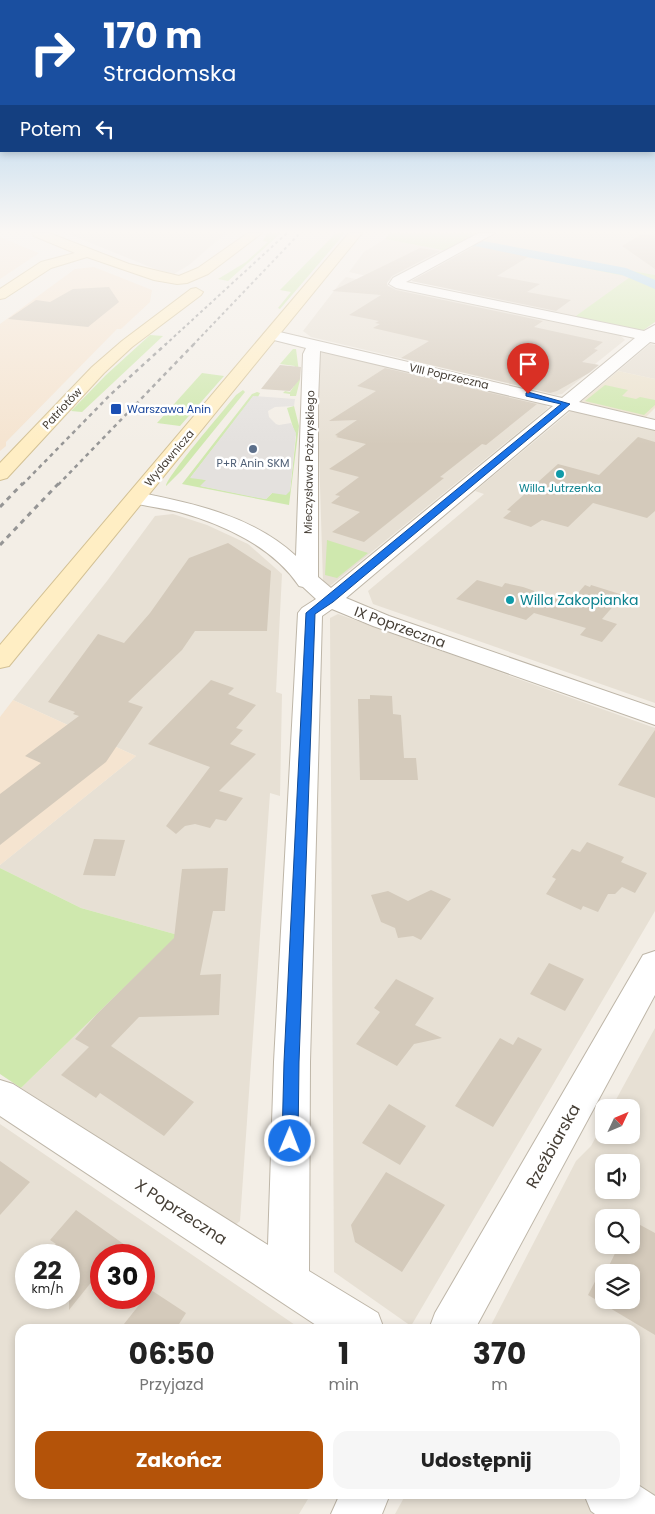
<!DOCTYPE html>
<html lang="pl">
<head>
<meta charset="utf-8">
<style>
	:root { --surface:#fff; --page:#f6f6f6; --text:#222; --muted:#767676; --accent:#b45309 }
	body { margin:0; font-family:Poppins,sans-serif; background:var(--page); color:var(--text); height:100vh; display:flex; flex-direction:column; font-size:19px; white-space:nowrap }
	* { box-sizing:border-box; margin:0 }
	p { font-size:16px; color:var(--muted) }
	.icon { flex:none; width:28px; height:28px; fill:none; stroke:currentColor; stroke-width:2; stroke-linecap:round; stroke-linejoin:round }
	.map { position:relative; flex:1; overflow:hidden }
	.side { position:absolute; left:15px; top:1324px; width:625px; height:175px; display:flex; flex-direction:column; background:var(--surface); border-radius:15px; box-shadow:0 2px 8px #0003 }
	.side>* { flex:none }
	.hud { position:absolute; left:0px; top:0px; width:655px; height:152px; box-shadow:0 2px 8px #0003; background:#1a4fa0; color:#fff; overflow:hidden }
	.needle { width:32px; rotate:46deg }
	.controls { position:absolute; left:595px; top:1099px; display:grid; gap:10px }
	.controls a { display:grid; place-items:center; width:45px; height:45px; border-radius:10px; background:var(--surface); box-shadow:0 2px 8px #0003; font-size:25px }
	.speed { position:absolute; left:15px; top:1244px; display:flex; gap:10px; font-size:25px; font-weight:700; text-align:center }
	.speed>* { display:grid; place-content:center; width:65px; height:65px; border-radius:50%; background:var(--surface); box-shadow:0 2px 8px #0003; line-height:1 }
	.speed small { font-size:12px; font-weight:400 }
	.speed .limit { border:8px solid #d22; background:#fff; color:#111 }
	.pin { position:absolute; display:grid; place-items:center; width:42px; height:42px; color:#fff; margin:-51px -21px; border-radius:50% 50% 50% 0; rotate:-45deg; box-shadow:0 0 5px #0007 }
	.pin .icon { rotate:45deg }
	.me { position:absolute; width:55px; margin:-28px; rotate:1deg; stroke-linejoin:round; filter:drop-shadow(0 0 4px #0008) }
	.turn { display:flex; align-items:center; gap:18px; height:105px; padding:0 20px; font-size:22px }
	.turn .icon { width:65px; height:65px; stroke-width:2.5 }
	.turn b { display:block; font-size:35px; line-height:42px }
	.then { display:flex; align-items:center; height:48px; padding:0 20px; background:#0003; gap:10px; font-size:19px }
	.eta { display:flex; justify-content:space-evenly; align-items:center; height:85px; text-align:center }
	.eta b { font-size:30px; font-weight:700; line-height:35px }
	.button { display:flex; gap:10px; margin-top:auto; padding:10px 20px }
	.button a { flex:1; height:58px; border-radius:15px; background:var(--accent); color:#fff; font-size:20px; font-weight:700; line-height:58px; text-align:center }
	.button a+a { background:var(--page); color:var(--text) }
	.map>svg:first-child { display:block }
	.residential { fill:#e7e0d4; fill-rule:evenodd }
	.commercial { fill:#f5e4d0 }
	.education { fill:#ece3cf }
	.green { fill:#cfe8ae }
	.parking { fill:#e4e1de }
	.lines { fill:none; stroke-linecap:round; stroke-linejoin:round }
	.canal { fill:#a1d3f0; fill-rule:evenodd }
	.building { fill:#d4cabb }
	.street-casing { stroke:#beb6a8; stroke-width:2 }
	.secondary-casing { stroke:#d3c195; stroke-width:2 }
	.street { fill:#fff; fill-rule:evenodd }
	.secondary { fill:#ffeec4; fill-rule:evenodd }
	.rail-far2 { stroke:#959595; stroke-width:2; stroke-dasharray:3 3; stroke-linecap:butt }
	.rail-far1 { stroke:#959595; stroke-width:2.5; stroke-dasharray:4 4; stroke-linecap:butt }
	.rail { stroke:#959595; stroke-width:3; stroke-dasharray:5 5; stroke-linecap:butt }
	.route { fill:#1a73e8; stroke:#114b97 }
	.transit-dot { fill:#1a4fb4; stroke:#fff; stroke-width:2 }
	.service-dot { fill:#5c6f8a; stroke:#fff; stroke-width:2 }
	.culture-dot { fill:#0f9aa8; stroke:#fff; stroke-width:2 }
	.labels { text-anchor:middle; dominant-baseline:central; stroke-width:5; stroke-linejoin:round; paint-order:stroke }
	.far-street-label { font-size:11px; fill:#453e35; stroke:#fff }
	.far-transit-label { font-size:11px; fill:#164399; stroke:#fff; text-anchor:start }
	.far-service-label { font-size:11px; fill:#4e5e75; stroke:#fff }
	.far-culture-label { font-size:11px; fill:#0d838f; stroke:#fff }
	.culture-label { font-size:14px; fill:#0d838f; stroke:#fff; text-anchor:start }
	.street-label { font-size:14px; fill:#453e35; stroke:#fff }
	.near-street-label { font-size:16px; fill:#453e35; stroke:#fff }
</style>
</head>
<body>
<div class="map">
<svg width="655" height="1514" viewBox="0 0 655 1514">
	<rect width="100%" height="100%" fill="#f3eee6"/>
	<!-- residential -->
	<path class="residential" d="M 66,233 L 226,233 L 189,265 L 174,274 L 155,269 Z
		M 498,233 L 655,233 L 655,275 L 503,248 L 482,242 Z
		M 385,239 L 447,251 L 389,281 L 349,272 L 364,252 Z
		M 474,246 L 625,275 L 631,278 L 573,318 L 459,293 L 491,276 L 438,265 Z
		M 346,277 L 619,334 L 625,340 L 595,364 L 598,365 L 562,394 L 556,395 L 311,337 L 303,331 L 340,283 Z
		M 650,344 L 655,345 L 655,379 L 618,371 Z
		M 324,350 L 544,403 L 548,408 L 330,586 L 323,582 L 316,358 Z
		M 572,410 L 655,430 L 655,703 L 373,604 L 368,591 L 484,494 L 475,491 Z
		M 173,514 L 207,525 L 248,544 L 282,574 L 276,692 L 282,694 L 280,796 L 270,793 L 240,1221 L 234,1226 L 21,1088 L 178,935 L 81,908 L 0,868 L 0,865 L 136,756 L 13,700 L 107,581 L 155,516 Z
		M 338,614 L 655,728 L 655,911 L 411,1326 L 334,1272 L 330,618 Z
		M 655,1028 L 655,1505 L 635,1492 L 635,1329 L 489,1329 L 576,1161 L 591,1146 L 604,1122 L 604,1135 L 631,1135 L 631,1108 L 612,1107 ZM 604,1162 L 631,1162 L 631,1190 L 604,1190 ZM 604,1218 L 631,1218 L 631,1245 L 604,1245 ZM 604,1272 L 631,1272 L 631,1300 L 604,1300 Z
		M 0,1124 L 301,1329 L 20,1329 L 20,1494 L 311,1494 L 299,1514 L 0,1514 ZM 26,1255 L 69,1255 L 69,1298 L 26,1298 ZM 101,1255 L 144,1255 L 144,1298 L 101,1298 Z
		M 406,1494 L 581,1494 L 611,1514 L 395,1514 Z"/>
	<!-- commercial -->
	<path class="commercial" d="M 0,237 L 26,248 L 39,253 L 0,279 Z
		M 94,267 L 152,290 L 150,302 L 121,329 L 117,329 L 6,442 L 6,446 L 0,451 L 0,324 L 75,269 Z
		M 13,700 L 136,756 L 0,865 L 0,717 Z"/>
	<!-- education -->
	<path class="education" d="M 618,371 L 655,379 L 655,408 L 645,418 L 581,402 Z"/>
	<!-- green -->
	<path class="green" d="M 267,233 L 281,233 L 228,281 L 218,279 L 246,262 L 268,242 L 263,241 Z
		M 336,233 L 345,233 L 280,309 L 278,308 L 291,292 L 280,290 Z
		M 390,233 L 479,233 L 447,251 L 385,239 Z
		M 482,242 L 503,248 L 655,275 L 655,322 L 642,331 L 573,318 L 630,277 L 474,246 Z
		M 150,335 L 163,336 L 82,412 L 71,411 L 106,375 Z
		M 293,349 L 296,349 L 300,380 L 296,396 L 290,396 L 290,394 L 283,393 L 285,391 L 290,392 L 294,386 L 287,377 L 295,366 L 280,364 Z
		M 202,373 L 224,376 L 180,426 L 157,423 Z
		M 605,385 L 628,390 L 622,396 L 636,399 L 640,397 L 655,400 L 655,405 L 644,415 L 585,401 Z
		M 243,390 L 245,392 L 181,471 L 166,486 C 167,476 225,409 236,395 Z
		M 257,392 L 260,393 L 258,397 L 253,397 L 191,477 L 207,480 L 201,486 L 266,499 L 272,493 L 290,491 L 296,437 L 287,408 L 294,406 L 299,426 L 289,505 L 182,484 L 252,394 Z
		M 327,540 L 368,553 L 337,578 L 325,575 Z
		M 0,868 L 81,908 L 178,935 L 21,1088 L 0,1074 Z"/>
	<!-- parking -->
	<path class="parking" d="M 253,396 L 295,399 L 294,406 L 275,407 L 268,411 L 269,417 L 276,424 L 279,425 L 291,423 L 296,433 L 290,491 L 286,495 L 272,493 L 266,499 L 259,498 L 200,486 L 206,480 L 190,478 Z"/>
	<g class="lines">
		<!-- canal -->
		<path class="canal" d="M 478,240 L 626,268 L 655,280 L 655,289 L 622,275 L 473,247 L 471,244 L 473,241 Z"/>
	</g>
	<!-- building -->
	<path class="building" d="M 642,234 L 655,236 L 655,269 L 622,246 Z
		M 475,246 L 528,257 L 497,276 L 540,284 L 527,292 L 571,300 L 556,311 L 411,281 Z
		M 420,248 L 440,251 L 392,276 L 387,283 L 388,286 L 396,290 L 543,321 L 534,327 L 603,342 L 594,349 L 598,350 L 582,362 L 599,365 L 589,373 L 557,391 L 550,393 L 401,358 L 429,341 L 373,328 L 380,324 L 375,323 L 379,321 L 349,315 L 381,295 L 332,291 Z
		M 109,287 L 119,302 L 88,327 L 8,319 L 36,300 L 50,302 L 73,289 Z
		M 280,365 L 301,367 L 300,379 L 290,391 L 261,389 Z
		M 385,368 L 537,404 L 486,445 L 482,444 L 440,477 L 444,478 L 364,542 L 332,532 L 360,512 L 331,503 L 340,496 L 335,495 L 359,477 L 329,469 L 366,444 L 336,437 L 338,436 L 335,435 L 357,420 L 329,421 L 376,391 L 357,386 Z
		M 638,437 L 655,442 L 655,511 L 647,518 L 593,503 L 568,527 L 542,520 L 531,527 L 503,518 L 511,511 L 507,510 L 558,464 L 599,475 Z
		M 228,543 L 271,571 L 267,631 L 195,631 L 182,650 L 128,702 L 143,707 L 106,762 L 0,845 L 0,794 L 41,763 L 25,756 L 79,716 L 73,714 L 75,712 L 48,702 L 98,634 L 124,643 L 150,613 L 189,558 Z
		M 477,580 L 502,587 L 505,583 L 523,587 L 569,603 L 585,585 L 590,587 L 591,585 L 623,595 L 602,619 L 617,624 L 602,642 L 580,635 L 586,628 L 534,613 L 526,620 L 456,599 Z
		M 211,680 L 234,688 L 228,694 L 256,705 L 236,728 L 243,730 L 230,744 L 256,754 L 219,791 L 243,798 L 226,821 L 216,819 L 210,828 L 195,824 L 185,826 L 176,834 L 166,826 L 210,767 L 148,744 Z
		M 370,695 L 392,696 L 393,714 L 401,715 L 404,758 L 416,758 L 418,780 L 360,780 L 358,699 L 370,699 Z
		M 655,730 L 655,798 L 618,785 Z
		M 94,839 L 125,840 L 115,876 L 83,875 Z
		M 587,842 L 624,857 L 621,862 L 647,873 L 635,893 L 622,887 L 615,894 L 608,894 L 598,912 L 583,906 L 581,910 L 546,894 L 556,879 L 552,877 L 572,849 L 580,852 Z
		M 228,868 L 225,911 L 213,911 L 200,975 L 221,974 L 219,1015 L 139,1017 L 111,1046 L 194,1102 L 164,1136 L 100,1093 L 96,1098 L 61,1075 L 89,1047 L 75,1039 L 97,1014 L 174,938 L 182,869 Z
		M 431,890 L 451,899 L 421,940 L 413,936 L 398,938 L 395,928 L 381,922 L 371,895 L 388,891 L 408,901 Z
		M 549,963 L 584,979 L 565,1011 L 530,994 Z
		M 396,979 L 434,998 L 415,1025 L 442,1038 L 414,1044 L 397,1066 L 356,1044 L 380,1012 L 374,1008 Z
		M 518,1037 L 542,1049 L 493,1127 L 455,1106 L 500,1038 L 513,1045 Z
		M 389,1104 L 426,1126 L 400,1165 L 362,1143 Z
		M 0,1161 L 30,1182 L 0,1215 Z
		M 386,1172 L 445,1205 L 402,1272 L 355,1242 L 351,1225 Z
		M 76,1210 L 139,1255 L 101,1255 L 101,1270 L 69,1310 L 69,1255 L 46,1255 L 56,1244 L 50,1240 Z
		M 631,1220 L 655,1233 L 655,1335 L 588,1295 L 601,1270 L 605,1272 L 604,1300 L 631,1300 L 631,1272 L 606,1272 L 619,1245 L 631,1245 Z
		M 151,1290 L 186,1313 L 176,1329 L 120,1329 Z"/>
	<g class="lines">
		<defs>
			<path id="street" d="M 479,233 L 495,233 L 406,282 L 644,331 L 655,325 L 655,343 L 650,342 L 579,402 L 655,420 L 655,430 L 569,410 L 346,598 L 389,616 L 655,708 L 655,725 L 373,626 L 332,609 L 322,616 L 310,1062 L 309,1271 L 378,1313 L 384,1329 L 322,1329 L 0,1116 L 0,1080 L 13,1084 L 268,1245 L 274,1062 L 298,613 L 302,608 L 316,599 L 303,587 L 299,586 C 273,547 223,524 179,512 C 162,508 145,506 129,502 L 126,498 L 129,494 L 136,492 C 193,503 253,516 296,556 L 303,354 L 306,348 L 266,338 L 263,335 L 266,332 L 271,330 L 562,398 L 635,338 L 396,288 L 389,284 L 393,278 ZM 320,351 L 553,406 L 331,588 L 318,577 L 318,401 Z
				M 655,951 L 655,995 L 475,1329 L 429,1329 L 435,1313 L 643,955 Z
				M 635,1483 L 655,1496 L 655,1514 L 595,1514 L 591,1511 L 584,1494 L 635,1494 Z
				M 340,1494 L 390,1494 L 382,1514 L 331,1514 Z"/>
			<path id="secondary" d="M 32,233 L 49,233 L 129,264 L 179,276 L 198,268 L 248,233 L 262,233 L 208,274 L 187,283 L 177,284 L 154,280 L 87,257 L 51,268 L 5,298 L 0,299 L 0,289 L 41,262 L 75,253 L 34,236 Z
				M 349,233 L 362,233 L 9,666 L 0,668 L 0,645 Z
				M 196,288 L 203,292 L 201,295 L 132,347 L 104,373 L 7,478 L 0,480 L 0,463 L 92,367 L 122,341 L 191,289 Z"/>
		</defs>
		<!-- street casing -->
		<use href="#street" class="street-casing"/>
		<!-- secondary casing -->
		<use href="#secondary" class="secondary-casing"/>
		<!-- street -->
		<use href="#street" class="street"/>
		<!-- secondary -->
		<use href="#secondary" class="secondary"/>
		<!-- rail-far2 -->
		<path class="rail-far2" d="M 165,345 L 287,233
			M 193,345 L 300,233"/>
		<!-- rail-far1 -->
		<path class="rail-far1" d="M 22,485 L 110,395 L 166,344
			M 58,485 L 194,344"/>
		<!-- rail -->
		<path class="rail" d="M 0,507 L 23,483
			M 0,545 L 59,483"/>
	</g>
	<!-- sky -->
	<linearGradient id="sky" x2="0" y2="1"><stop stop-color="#8bc0eb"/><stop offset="0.52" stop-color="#faf7f4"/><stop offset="1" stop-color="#faf7f4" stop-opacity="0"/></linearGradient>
	<rect width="655" height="445" fill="url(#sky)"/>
	<!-- route -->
	<path class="route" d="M 528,392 L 570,404 L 333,602 L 315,614 L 299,1062 L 298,1141 L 296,1146 L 290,1149 L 285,1146 L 282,1141 L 284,1062 L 306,613 L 561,404 L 526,396 L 526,393 Z"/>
	<!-- markers -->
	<rect class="transit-dot" x="110" y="403" width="12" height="12" rx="2.5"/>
	<circle class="service-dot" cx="253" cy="449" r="5"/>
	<g class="culture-dot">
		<circle cx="560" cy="474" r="5"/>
		<circle cx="510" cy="600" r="5"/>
	</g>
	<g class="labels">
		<!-- far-street labels -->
		<g class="far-street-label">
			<text transform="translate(449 376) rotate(13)">VIII Poprzeczna</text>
			<text transform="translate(62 408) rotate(-47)">Patriotów</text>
			<text transform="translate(169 458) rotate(-50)">Wydawnicza</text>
			<text transform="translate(309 462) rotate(-89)">Mieczysława Pożaryskiego</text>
		</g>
		<!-- far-transit labels -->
		<g class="far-transit-label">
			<text x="127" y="409">Warszawa Anin</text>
		</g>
		<!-- far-service labels -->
		<g class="far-service-label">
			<text x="253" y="463">P+R Anin SKM</text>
		</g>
		<!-- far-culture labels -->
		<g class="far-culture-label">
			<text x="560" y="488">Willa Jutrzenka</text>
		</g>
		<!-- culture labels -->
		<g class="culture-label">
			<text x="520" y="600">Willa Zakopianka</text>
		</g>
		<!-- street labels -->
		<g class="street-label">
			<text transform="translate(400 627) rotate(20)">IX Poprzeczna</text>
		</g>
		<!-- near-street labels -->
		<g class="near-street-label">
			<text transform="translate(553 1146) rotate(-61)">Rzeźbiarska</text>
			<text transform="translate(181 1212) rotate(33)">X Poprzeczna</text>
		</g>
	</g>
</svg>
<div class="controls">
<a><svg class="needle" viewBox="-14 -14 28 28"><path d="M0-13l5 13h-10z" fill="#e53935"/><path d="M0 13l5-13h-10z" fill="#767676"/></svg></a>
<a><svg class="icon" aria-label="sound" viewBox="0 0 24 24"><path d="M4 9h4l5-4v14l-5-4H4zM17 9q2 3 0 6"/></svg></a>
<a><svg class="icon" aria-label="search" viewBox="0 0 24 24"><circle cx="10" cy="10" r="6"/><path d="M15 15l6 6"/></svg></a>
<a><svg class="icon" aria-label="layers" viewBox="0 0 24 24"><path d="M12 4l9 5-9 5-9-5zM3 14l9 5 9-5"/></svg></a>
</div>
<div class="speed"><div>22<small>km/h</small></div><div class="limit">30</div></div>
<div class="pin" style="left:528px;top:394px;background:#d93025"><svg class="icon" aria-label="arrive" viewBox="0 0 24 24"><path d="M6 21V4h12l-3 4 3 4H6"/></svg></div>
<svg class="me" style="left:290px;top:1141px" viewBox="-20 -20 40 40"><circle r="17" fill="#1a73e8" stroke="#fff" stroke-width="3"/><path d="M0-11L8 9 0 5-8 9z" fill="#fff"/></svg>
<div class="hud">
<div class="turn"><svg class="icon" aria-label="right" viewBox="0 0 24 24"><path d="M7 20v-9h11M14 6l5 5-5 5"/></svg><div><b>170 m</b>Stradomska</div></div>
<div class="then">Potem<svg class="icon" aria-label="left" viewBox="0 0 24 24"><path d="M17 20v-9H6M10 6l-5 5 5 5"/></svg></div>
</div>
<section class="side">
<div class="eta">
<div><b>06:50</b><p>Przyjazd</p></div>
<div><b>1</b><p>min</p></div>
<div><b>370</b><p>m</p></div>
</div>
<div class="button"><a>Zakończ</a><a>Udostępnij</a></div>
</section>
</div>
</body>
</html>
